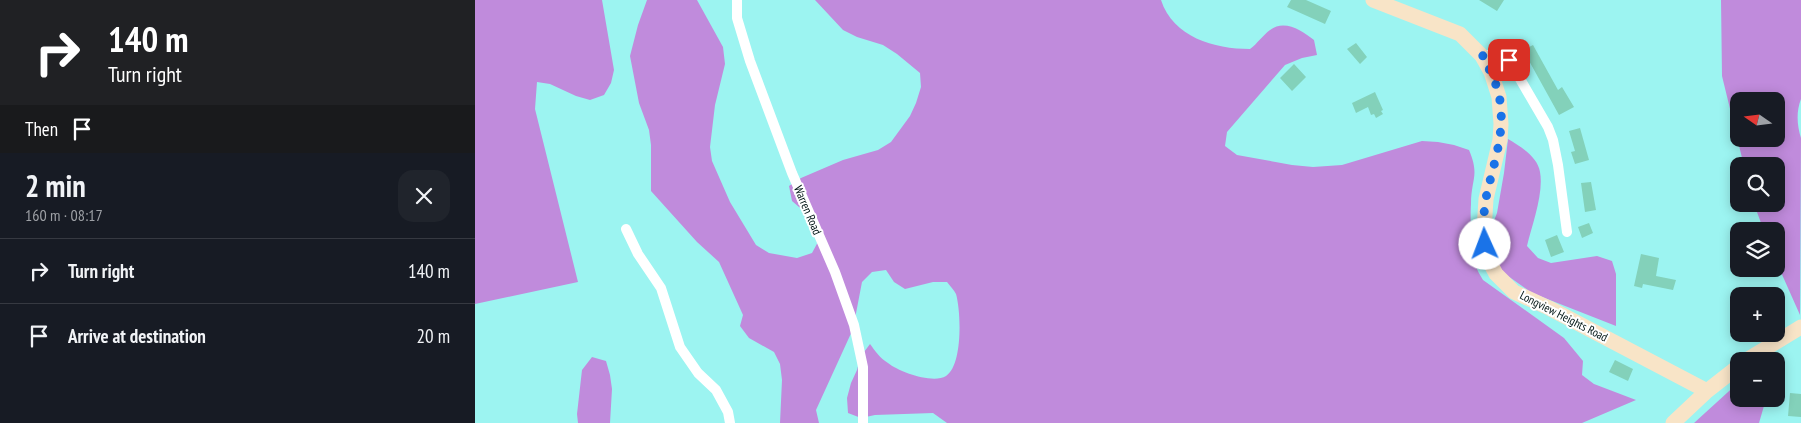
<!DOCTYPE html>
<html lang="en">
<head>
<meta charset="utf-8">
<style>
	:root { --surface:#171b24; --page:#20242c; --text:#f1f3f6; --muted:#9ea1a6; --line:#363941 }
	body { margin:0; font-family:"PT Sans Narrow",sans-serif; background:var(--page); color:var(--text); height:100vh; display:flex; flex-direction:column; font-size:19px; white-space:nowrap }
	* { box-sizing:border-box; margin:0 }
	p { font-size:16px; color:var(--muted) }
	.icon { flex:none; width:28px; height:28px; fill:none; stroke:currentColor; stroke-width:2; stroke-linecap:round; stroke-linejoin:round }
	.map { position:relative; flex:1; overflow:hidden }
	.panel { display:flex; flex-direction:column; background:var(--surface); width:475px }
	.panel>* { flex:none }
	.guide { background:#202124; color:#fff; overflow:hidden }
	.needle { width:32px; rotate:284deg }
	.buttons { position:absolute; left:1255px; top:92px; display:grid; gap:10px }
	.buttons a { display:grid; place-items:center; width:55px; height:55px; border-radius:10px; background:var(--surface); box-shadow:0 2px 12px #0003; font-size:25px }
	.pin { position:absolute; display:grid; place-items:center; width:42px; height:42px; color:#fff; margin:-21px; border-radius:10px; box-shadow:0 2px 8px #0006 }
	.me { position:absolute; width:55px; margin:-28px; rotate:358deg; stroke-linejoin:round; filter:drop-shadow(0 0 4px #0008) }
	.turn { display:flex; align-items:center; gap:18px; height:105px; padding:0 25px; font-size:22px }
	.turn .icon { width:65px; height:65px; stroke-width:2.5 }
	.turn b { display:block; font-size:35px; line-height:42px }
	.then { display:flex; align-items:center; height:48px; padding:0 25px; background:#0003; gap:10px; font-size:19px }
	.round { display:grid; place-items:center; flex:none; width:52px; height:52px; border-radius:15px; background:var(--page) }
	.head { display:flex; align-items:center; justify-content:space-between; height:85px; padding:0 25px }
	h1 { font-size:30px; font-weight:800; line-height:38px }
	ul { padding:0; list-style:none }
	li { display:flex; align-items:center; gap:15px; height:65px; padding:0 25px; border-top:1px solid var(--line) }
	li div { flex:1 }
	li b { display:block; font-size:19px }
	li em { font-style:normal }
	main { display:flex; flex:1; min-height:0 }
	.map>svg:first-child { display:block }
	.forest { fill:#c08bdc; fill-rule:evenodd }
	.building { fill:#83d1ba }
	.lines { fill:none; stroke-linecap:round; stroke-linejoin:round }
	.street { stroke:#fff; stroke-width:10 }
	.secondary { stroke:#f8e4c7; stroke-width:15 }
	.route { stroke:#1a73e8; stroke-width:9; stroke-dasharray:0 16.2 }
	.labels { text-anchor:middle; dominant-baseline:central; stroke-width:4; stroke-linejoin:round; paint-order:stroke }
	.street-label { font-size:12px; fill:#001515; stroke:#fff }
</style>
</head>
<body>
<main>
<section class="panel">
<div class="guide">
<div class="turn"><svg class="icon" aria-label="right" viewBox="0 0 24 24"><path d="M7 20v-9h11M14 6l5 5-5 5"/></svg><div><b>140 m</b>Turn right</div></div>
<div class="then">Then<svg class="icon" aria-label="arrive" viewBox="0 0 24 24"><path d="M6 21V4h12l-3 4 3 4H6"/></svg></div>
</div>
<div class="head"><div><h1>2 min</h1><p>160 m · 08:17</p></div><a class="round"><svg class="icon" aria-label="close" viewBox="0 0 24 24"><path d="M6 6l12 12M18 6L6 18"/></svg></a></div>
<ul>
<li><svg class="icon" aria-label="right" viewBox="0 0 24 24"><path d="M7 20v-9h11M14 6l5 5-5 5"/></svg><div><b>Turn right</b></div><em>140 m</em></li>
<li><svg class="icon" aria-label="arrive" viewBox="0 0 24 24"><path d="M6 21V4h12l-3 4 3 4H6"/></svg><div><b>Arrive at destination</b></div><em>20 m</em></li>
</ul>
</section>
<div class="map">
<svg width="1326" height="423" viewBox="0 0 1326 423">
	<rect width="100%" height="100%" fill="#9cf4f1"/>
	<!-- forest -->
	<path class="forest" d="M 0,0 L 127,0 L 139,70 L 136,83 L 129,95 L 115,100 L 101,96 L 75,84 L 62,82 L 60,109 L 103,282 L 0,304 Z
		M 172,0 L 222,0 L 248,47 L 250,64 L 240,105 L 235,147 L 237,161 L 255,202 L 281,245 L 294,253 L 322,258 L 337,253 L 344,240 L 345,225 L 317,201 L 314,186 L 326,178 L 368,160 L 403,150 L 416,142 L 435,116 L 441,103 L 446,87 L 445,73 L 422,54 L 408,45 L 382,37 L 368,30 L 340,0 L 686,0 C 698,37 739,49 775,49 C 782,44 788,35 795,30 C 810,19 827,31 839,40 L 842,55 L 827,58 L 810,65 L 752,132 L 750,146 L 762,155 L 817,165 L 838,167 L 867,165 L 947,141 L 963,142 L 979,145 L 994,150 C 1005,176 996,179 996,204 C 995,219 996,251 1001,266 C 1002,270 1005,275 1008,280 L 1089,338 L 1108,361 L 1107,375 L 1119,384 L 1161,400 L 1107,423 L 472,423 L 458,413 L 400,415 L 386,418 L 373,413 L 372,398 L 376,383 L 382,370 L 386,356 L 395,344 C 400,351 405,358 413,363 C 424,372 458,384 471,376 C 488,365 486,311 481,294 C 479,290 475,286 472,282 L 458,282 L 430,289 L 419,282 L 411,270 L 397,272 L 387,282 L 378,329 L 341,410 L 344,423 L 305,423 L 307,380 L 305,364 L 299,352 L 274,338 L 265,326 L 268,315 L 244,262 L 222,242 L 176,191 L 176,145 L 174,130 L 164,103 L 155,56 L 163,25 Z
		M 1246,0 L 1326,0 L 1326,99 C 1321,112 1322,125 1326,138 L 1325,315 L 1301,261 L 1301,231 L 1289,231 L 1279,204 L 1301,204 L 1301,166 L 1269,166 L 1247,76 ZM 1301,101 L 1301,139 L 1264,139 L 1264,101 Z
		M 1033,139 C 1045,146 1063,157 1065,172 C 1069,193 1057,225 1052,246 L 1063,258 L 1076,263 L 1122,256 L 1137,261 L 1141,274 L 1141,326 L 1057,293 L 1023,269 L 1015,241 L 1017,226 L 1022,213 L 1029,173 Z
		M 117,357 L 131,361 L 135,375 L 137,389 L 135,423 L 103,423 L 102,414 L 107,370 Z
		M 1264,382 L 1264,399 L 1291,399 L 1284,423 L 1219,423 Z"/>
	<!-- building -->
	<path class="building" d="M 816,0 L 831,0 L 856,11 L 850,24 L 812,7 Z
		M 1004,0 L 1029,0 L 1022,11 Z
		M 881,43 L 892,57 L 885,64 L 872,49 Z
		M 1058,45 L 1083,90 L 1087,87 L 1099,107 L 1084,115 L 1048,50 Z
		M 819,64 L 831,77 L 817,91 L 805,78 Z
		M 900,92 L 908,110 L 906,111 L 908,114 L 901,118 L 899,114 L 896,115 L 893,107 L 881,113 L 877,103 Z
		M 1105,128 L 1114,160 L 1100,164 L 1096,152 L 1100,151 L 1094,131 Z
		M 1116,182 L 1121,210 L 1110,212 L 1106,183 Z
		M 1114,223 L 1118,233 L 1107,238 L 1103,227 Z
		M 1082,235 L 1089,252 L 1076,257 L 1070,240 Z
		M 1166,254 L 1184,258 L 1181,276 L 1201,280 L 1198,290 L 1168,284 L 1167,288 L 1159,286 Z
		M 1140,360 L 1158,369 L 1153,381 L 1134,372 Z
		M 1315,393 L 1326,394 L 1326,417 L 1313,416 Z"/>
	<g class="lines">
		<!-- street -->
		<path class="street" d="M 262,0 L 262,18 L 275,61 L 317,173 L 360,272 L 379,325 L 388,367 L 388,423
			M 1007,56 L 1026,53 L 1034,60 L 1073,127 L 1078,140 L 1083,165 L 1092,232
			M 151,229 L 163,254 L 186,288 L 205,347 L 223,373 L 241,390 L 253,412 L 255,423"/>
		<!-- secondary -->
		<path class="secondary" d="M 898,0 L 985,34 L 1007,56 L 1016,72 L 1024,97 L 1026,124 L 1025,140 L 1011,199 L 1009,231 L 1012,257 L 1021,274 L 1039,292 L 1074,308 L 1232,391
			M 1270,361 L 1326,327
			M 1198,423 L 1232,391 L 1264,366"/>
	</g>
	<g class="lines">
		<!-- route -->
		<path class="route" d="M 1010,244 C 1009,229 1008,212 1011,198 C 1017,169 1028,141 1026,110 C 1025,90 1017,73 1007,56 L 1026,53 L 1034,60"/>
	</g>
	<g class="labels">
		<!-- street labels -->
		<g class="street-label">
			<text transform="translate(333 210) rotate(67)">Warren Road</text>
			<text transform="translate(1089 316) rotate(27)">Longview Heights Road</text>
		</g>
	</g>
</svg>
<div class="buttons">
<a><svg class="needle" viewBox="-14 -14 28 28"><path d="M0-13l5 13h-10z" fill="#e53935"/><path d="M0 13l5-13h-10z" fill="#9ea1a6"/></svg></a>
<a><svg class="icon" aria-label="search" viewBox="0 0 24 24"><circle cx="10" cy="10" r="6"/><path d="M15 15l6 6"/></svg></a>
<a><svg class="icon" aria-label="layers" viewBox="0 0 24 24"><path d="M12 4l9 5-9 5-9-5zM3 14l9 5 9-5"/></svg></a>
<a>+</a>
<a>−</a>
</div>
<div class="pin" style="left:1034px;top:60px;background:#d93025"><svg class="icon" aria-label="arrive" viewBox="0 0 24 24"><path d="M6 21V4h12l-3 4 3 4H6"/></svg></div>
<svg class="me" style="left:1010px;top:244px" viewBox="-20 -20 40 40"><circle r="19" fill="#fff"/><path d="M0-13L10 11 0 6-10 11z" fill="#1a73e8"/></svg>
</div>
</main>
</body>
</html>
